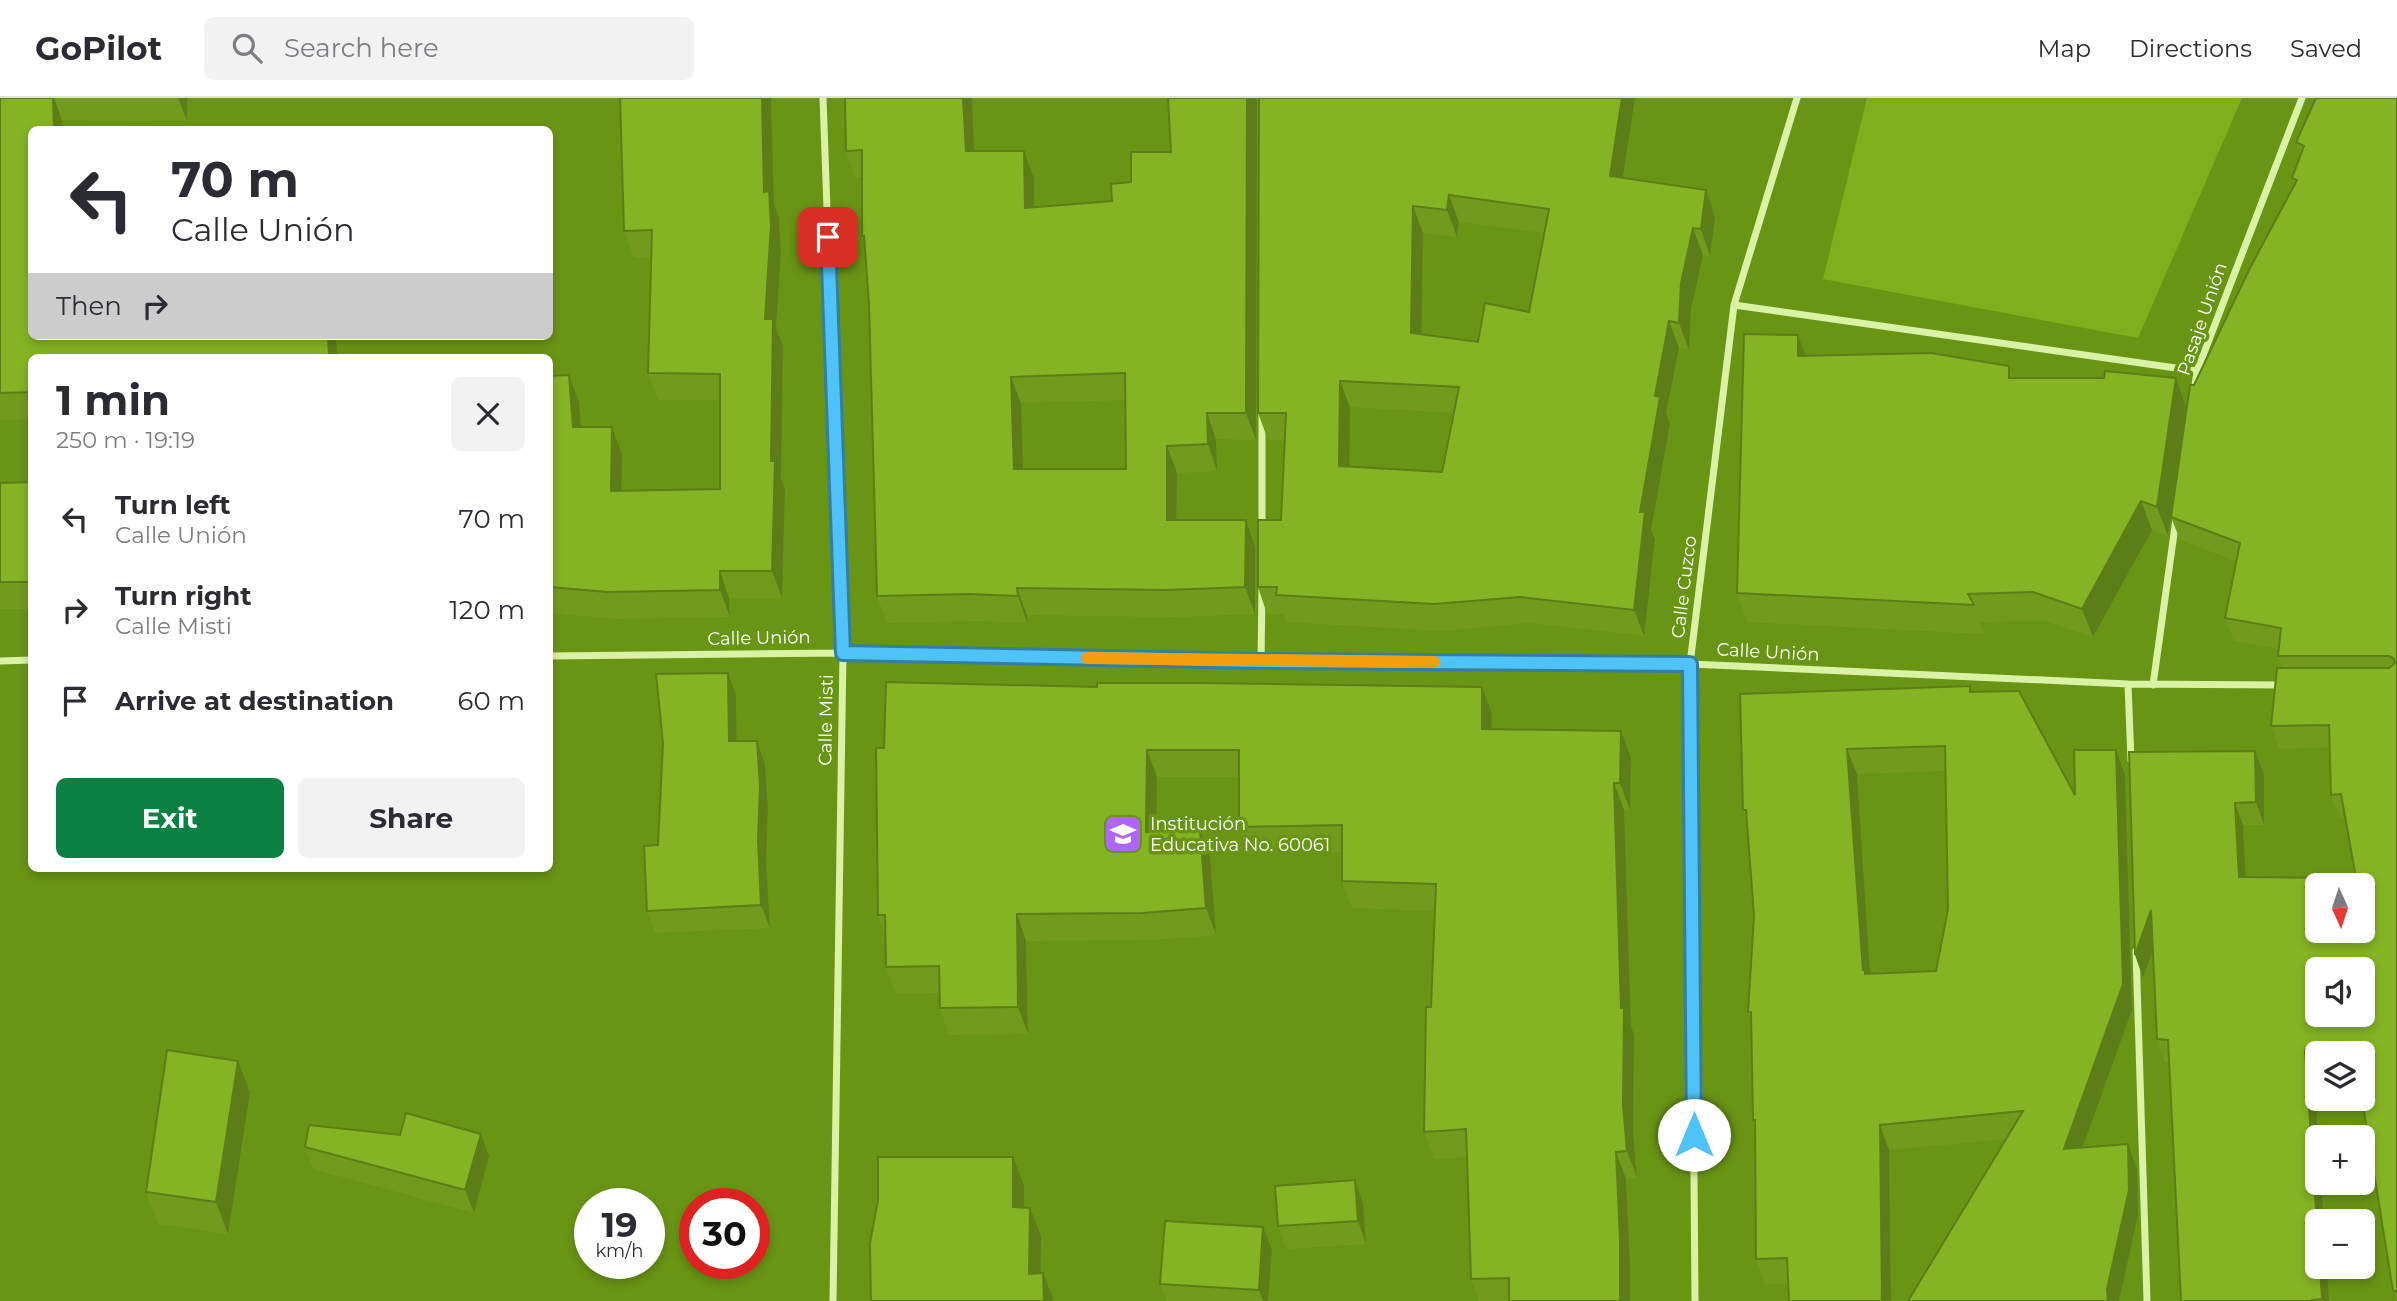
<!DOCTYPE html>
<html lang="en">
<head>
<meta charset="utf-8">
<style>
	:root { --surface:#fff; --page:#f2f2f3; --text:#2b2b33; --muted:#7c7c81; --line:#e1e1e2; --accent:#0b8043 }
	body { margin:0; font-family:Montserrat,sans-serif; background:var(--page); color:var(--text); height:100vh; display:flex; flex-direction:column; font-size:26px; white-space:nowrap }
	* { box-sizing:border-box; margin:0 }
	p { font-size:23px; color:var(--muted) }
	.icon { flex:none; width:38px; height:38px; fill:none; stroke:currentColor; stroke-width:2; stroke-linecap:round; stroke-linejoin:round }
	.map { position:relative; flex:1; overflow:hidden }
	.details { position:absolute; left:28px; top:256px; width:525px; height:518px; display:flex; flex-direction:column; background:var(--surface); border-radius:10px; box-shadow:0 4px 10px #0003 }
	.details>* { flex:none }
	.top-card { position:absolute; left:28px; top:28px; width:525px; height:214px; border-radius:10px; box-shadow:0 4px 10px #0003; background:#fff; color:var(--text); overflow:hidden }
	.needle { width:46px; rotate:177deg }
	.fabs { position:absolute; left:2305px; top:775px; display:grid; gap:14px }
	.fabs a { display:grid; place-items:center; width:70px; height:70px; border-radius:10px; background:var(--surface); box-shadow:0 4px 10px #0003; font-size:35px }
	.speed { position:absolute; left:574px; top:1090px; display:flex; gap:14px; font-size:35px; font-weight:700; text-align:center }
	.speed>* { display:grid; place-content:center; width:91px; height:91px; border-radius:50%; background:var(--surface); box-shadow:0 4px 10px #0003; line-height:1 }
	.speed small { font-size:18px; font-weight:400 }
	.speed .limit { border:10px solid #d22; background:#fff; color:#111 }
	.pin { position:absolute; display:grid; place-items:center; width:60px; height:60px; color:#fff; margin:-30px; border-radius:14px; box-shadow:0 4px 10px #0006 }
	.me { position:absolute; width:77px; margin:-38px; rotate:0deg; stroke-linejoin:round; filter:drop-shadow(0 0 5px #0008) }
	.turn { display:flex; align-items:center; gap:24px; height:147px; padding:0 28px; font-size:32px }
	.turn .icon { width:91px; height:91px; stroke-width:2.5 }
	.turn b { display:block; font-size:49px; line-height:60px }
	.then { display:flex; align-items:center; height:66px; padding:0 28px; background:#0003; gap:14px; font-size:26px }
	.round { display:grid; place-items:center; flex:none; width:74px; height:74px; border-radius:10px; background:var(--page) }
	.overview { display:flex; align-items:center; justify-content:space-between; height:119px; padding:0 28px }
	h1 { font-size:42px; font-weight:700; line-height:52px }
	.cta { display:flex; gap:14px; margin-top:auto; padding:14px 28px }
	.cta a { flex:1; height:80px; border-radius:10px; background:var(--accent); color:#fff; font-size:28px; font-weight:700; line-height:80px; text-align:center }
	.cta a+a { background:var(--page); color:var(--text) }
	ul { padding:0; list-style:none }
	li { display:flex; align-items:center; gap:21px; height:91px; padding:0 28px }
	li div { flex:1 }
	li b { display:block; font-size:26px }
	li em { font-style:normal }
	header { display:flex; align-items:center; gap:42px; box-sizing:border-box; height:98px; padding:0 35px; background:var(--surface); border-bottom:2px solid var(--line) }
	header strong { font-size:33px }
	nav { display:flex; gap:38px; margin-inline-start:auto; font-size:24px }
	.search { width:490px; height:63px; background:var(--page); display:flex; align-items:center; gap:18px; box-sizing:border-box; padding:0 24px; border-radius:10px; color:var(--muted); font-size:26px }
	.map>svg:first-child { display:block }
	.green { fill:#7faf1d }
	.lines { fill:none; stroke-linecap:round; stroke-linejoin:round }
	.street { stroke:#d9f2a5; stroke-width:7 }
	.wall { fill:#729b1e; fill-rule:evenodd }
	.shaded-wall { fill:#5c7e18 }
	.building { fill:#84b423; stroke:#5c7e18; stroke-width:2; fill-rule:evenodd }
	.route-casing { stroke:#337fa1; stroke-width:18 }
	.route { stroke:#4fc3f7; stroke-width:12 }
	.slow { stroke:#f59e0b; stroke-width:12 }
	.labels { text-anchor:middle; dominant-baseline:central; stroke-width:7; stroke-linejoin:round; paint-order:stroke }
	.street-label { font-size:18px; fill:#fff; stroke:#699515 }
	.poi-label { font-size:18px; fill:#fff; stroke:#699515; text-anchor:start }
</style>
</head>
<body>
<header>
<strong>GoPilot</strong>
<div class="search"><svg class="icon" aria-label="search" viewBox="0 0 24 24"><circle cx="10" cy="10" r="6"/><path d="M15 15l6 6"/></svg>Search here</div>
<nav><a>Map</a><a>Directions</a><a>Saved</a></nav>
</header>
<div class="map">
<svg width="2397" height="1203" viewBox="0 0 2397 1203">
	<rect width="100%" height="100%" fill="#699515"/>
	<!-- green -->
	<path class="green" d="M 1867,0 L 2242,0 L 2138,240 L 1823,181 Z"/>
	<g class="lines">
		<!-- street -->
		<path class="street" d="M 823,0 L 843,555 L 833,1203
			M 1734,207 L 2197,273
			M 2194,295 L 2197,273 L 2302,0
			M 1262,430 L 1262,316
			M 550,558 L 843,555 L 1261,563 L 1690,566 L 2128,586 L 2284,587
			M 0,563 L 32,562
			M 1261,563 L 1262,491
			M 2128,586 L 2131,662
			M 2153,587 L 2176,421
			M 2136,853 L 2147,1203
			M 1695,1203 L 1690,566 L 1734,207 L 1797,0"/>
	</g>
	<!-- wall -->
	<path class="wall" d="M 0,0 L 187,0 L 187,23 L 62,22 L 32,238 L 32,321 L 0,322 Z
		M 620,0 L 771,0 L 774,106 L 779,120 L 781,154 L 776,230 L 783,248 L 781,381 L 785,390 L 782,500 L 729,500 L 730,519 L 617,521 L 550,515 L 550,278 L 569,277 L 579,304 L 581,329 L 612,329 L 622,356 L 621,393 L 720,391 L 720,302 L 658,302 L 648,275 L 651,160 L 634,160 L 624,133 Z
		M 845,0 L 972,0 L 974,53 L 1024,53 L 1034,80 L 1034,109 L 1112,103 L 1131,84 L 1171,54 L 1168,0 L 1257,0 L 1256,342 L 1216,341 L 1217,373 L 1177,375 L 1177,422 L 1255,449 L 1255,516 L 1176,519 L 1027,517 L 1027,525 L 979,523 L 887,525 L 877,498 L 869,206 L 864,144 L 862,138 L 862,79 L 855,79 L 846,53 ZM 1126,302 L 1126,371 L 1023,371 L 1021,305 Z
		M 1259,0 L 1635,0 L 1623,80 L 1715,119 L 1710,158 L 1703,157 L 1691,212 L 1689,252 L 1679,250 L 1666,315 L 1670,326 L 1651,432 L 1655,441 L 1644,538 L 1530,525 L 1443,533 L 1286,524 L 1283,516 L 1267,516 L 1258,489 L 1281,422 L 1285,342 L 1268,342 L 1258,315 ZM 1459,124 L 1544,135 L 1529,214 L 1478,244 L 1421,236 L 1423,135 L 1457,139 ZM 1350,309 L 1453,315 L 1442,374 L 1349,368 Z
		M 2397,0 L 2397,1203 L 2393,1193 L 2362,956 L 2317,956 L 2317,974 L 2314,974 L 2317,1085 L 2321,1085 L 2324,1124 L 2317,1124 L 2317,1169 L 2327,1169 L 2329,1203 L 2181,1203 L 2169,965 L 2165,964 L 2157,941 L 2153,853 L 2143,880 L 2129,654 L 2264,676 L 2264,727 L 2243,727 L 2246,779 L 2356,780 L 2345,719 L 2340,719 L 2331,697 L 2330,649 L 2279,651 L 2271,628 L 2282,570 L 2278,558 L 2278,551 L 2234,543 L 2225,520 L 2236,463 L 2180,442 L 2171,419 L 2194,287 L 2295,88 L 2292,80 L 2301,56 L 2296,44 Z
		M 1806,258 L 2009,268 L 2013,280 L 2186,309 L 2168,438 L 2152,432 L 2093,539 L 2044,523 L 1980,524 L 1984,536 L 1747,524 L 1737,495 Z
		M 32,384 L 32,511 L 0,511 L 0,385 Z
		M 1970,588 L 1972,594 L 2075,697 L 2125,677 L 2132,912 L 2082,1050 L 2128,1046 L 2137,1071 L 2138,1117 L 2119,1203 L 1908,1203 L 2007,1041 L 1889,1052 L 1891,1203 L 1789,1203 L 1788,1186 L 1765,1186 L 1756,1161 L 1755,1028 L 1753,1022 L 1751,922 L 1748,914 L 1754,818 L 1747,721 L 1743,712 L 1740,596 ZM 1945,673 L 1948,811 L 1936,873 L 1870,876 L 1857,676 Z
		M 1097,589 L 1482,589 L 1492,616 L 1492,631 L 1631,660 L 1630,712 L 1624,712 L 1631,928 L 1634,937 L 1633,1034 L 1637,1080 L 1626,1081 L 1630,1169 L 1630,1203 L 1479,1203 L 1471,1181 L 1467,1059 L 1434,1061 L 1424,1034 L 1435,813 L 1352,810 L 1342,783 L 1342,754 L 1248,756 L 1239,729 L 1239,679 L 1157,679 L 1156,733 L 1200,731 L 1210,758 L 1216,837 L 1152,842 L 1026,843 L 1028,936 L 949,937 L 940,910 L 939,895 L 896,896 L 886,869 L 886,839 L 878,817 L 884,650 Z
		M 736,598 L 737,643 L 757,643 L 765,666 L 768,710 L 766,765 L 770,830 L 655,835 L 647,813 L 658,747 Z
		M 250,995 L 228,1136 L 158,1126 L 146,1094 Z
		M 305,1049 L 489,1058 L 474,1115 L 313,1071 Z
		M 1363,1105 L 1366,1146 L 1286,1151 L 1278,1128 Z
		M 1272,1152 L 1268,1203 L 1167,1203 L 1160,1186 Z"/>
	<!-- shaded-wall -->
	<path class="shaded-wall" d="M 53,0 L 54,0 L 62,22 L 63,32 L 54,32 Z
		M 178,0 L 187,0 L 187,23 Z
		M 762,0 L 771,0 L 774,106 L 779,120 L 781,154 L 776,230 L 783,248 L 781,381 L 785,390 L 782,500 L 772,473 L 771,363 L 765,221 L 764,94 Z
		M 963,0 L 972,0 L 975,79 L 966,53 Z
		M 1247,0 L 1257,0 L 1256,342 L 1246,315 Z
		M 1622,0 L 1635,0 L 1619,105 L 1610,78 Z
		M 1024,53 L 1034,80 L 1034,137 L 1025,110 Z
		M 1706,92 L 1715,119 L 1710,158 L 1701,131 Z
		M 1449,97 L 1459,124 L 1457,139 L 1447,112 Z
		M 1413,108 L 1423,135 L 1421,262 L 1411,235 Z
		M 1693,130 L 1703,157 L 1691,212 L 1689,252 L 1679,225 L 1681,185 Z
		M 1669,223 L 1679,250 L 1666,315 L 1670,326 L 1651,432 L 1655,441 L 1644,538 L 1634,512 L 1640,414 L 1655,298 Z
		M 1798,237 L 1808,265 L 1798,258 Z
		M 328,238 L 336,238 L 337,259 L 329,259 Z
		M 569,277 L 579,304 L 583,356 L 573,329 Z
		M 1011,279 L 1021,305 L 1024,398 L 1014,371 Z
		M 2176,280 L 2186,309 L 2168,438 L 2157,409 Z
		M 1340,283 L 1350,309 L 1349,394 L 1339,368 Z
		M 1207,315 L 1216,341 L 1217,373 L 1208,346 Z
		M 612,329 L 622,356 L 621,420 L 611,393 Z
		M 1167,348 L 1177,375 L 1176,449 L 1167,422 Z
		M 2141,403 L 2152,432 L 2093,539 L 2082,511 Z
		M 1246,422 L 1255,449 L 1255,516 L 1245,489 Z
		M 720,473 L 729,500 L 730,519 L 720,492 Z
		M 1017,490 L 1027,517 L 1027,525 L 1018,498 Z
		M 728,575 L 736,598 L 737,666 L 729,643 Z
		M 1482,589 L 1492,616 L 1491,658 L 1482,631 Z
		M 1621,633 L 1631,660 L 1630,712 L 1620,685 Z
		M 757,643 L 765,666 L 768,710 L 766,765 L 770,830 L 761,807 L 758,742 Z
		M 1847,651 L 1857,676 L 1871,890 L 1863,872 Z
		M 1147,652 L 1157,679 L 1156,761 L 1146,734 Z
		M 2116,652 L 2125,677 L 2132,912 L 2073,1076 L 2064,1051 Z
		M 2255,653 L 2264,676 L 2264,727 L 2256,704 Z
		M 1614,685 L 1624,712 L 1631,928 L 1634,937 L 1633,1034 L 1637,1080 L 1627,1053 L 1623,1007 Z
		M 2235,705 L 2243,727 L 2247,802 L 2239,779 Z
		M 1200,731 L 1210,758 L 1216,837 L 1206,810 Z
		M 2151,812 L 2159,835 L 2143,880 L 2135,857 Z
		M 1017,816 L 1026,843 L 1028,936 L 1018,909 Z
		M 2305,952 L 2314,974 L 2318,1040 L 2317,1040 L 2317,1085 L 2321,1085 L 2324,1124 L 2317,1124 Z
		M 238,963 L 250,995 L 228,1136 L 216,1104 Z
		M 1880,1027 L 1889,1052 L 1891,1203 L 1882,1203 Z
		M 481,1036 L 489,1058 L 474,1115 L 465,1092 Z
		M 2128,1046 L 2137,1071 L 2138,1117 L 2119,1203 L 2108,1203 L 2107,1191 Z
		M 1616,1054 L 1626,1081 L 1630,1169 L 1630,1203 L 1620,1203 Z
		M 1013,1059 L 1024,1087 L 1024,1137 L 1013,1109 Z
		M 1355,1082 L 1363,1105 L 1366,1146 L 1358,1123 Z
		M 1030,1110 L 1041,1138 L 1040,1203 L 1029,1176 Z
		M 1263,1129 L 1272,1152 L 1268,1203 L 1263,1203 L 1259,1192 Z
		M 2320,1169 L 2327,1169 L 2329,1203 L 2323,1203 L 2322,1201 Z
		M 1043,1175 L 1054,1203 L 1044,1203 Z"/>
	<!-- building -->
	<path class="building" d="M 0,0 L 53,0 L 54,32 L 32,32 L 32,238 L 328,238 L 329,259 L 32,259 L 32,294 L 0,295 Z
		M 620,0 L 762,0 L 764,94 L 769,93 L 771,127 L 765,221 L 773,221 L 771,363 L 775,363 L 772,473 L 720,473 L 720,492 L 607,494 L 550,489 L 550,278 L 569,277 L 573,329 L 612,329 L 611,393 L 720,391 L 720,276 L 648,275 L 652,132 L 624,133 Z
		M 845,0 L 963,0 L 966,53 L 1024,53 L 1025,110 L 1112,103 L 1111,86 L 1131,84 L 1131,54 L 1171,54 L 1168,0 L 1247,0 L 1246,315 L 1207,315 L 1208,346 L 1167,348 L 1167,422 L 1246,422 L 1245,489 L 1166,492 L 1017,490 L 1018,498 L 969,496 L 877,498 L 869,206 L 864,138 L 862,138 L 862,52 L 846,53 ZM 1125,275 L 1126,371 L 1014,371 L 1011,279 Z
		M 1259,0 L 1622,0 L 1610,78 L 1706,92 L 1701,131 L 1693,130 L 1681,185 L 1679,225 L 1669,223 L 1655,298 L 1660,299 L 1640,414 L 1645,414 L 1634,512 L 1520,499 L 1434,506 L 1276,497 L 1277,489 L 1258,489 L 1258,422 L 1281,422 L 1286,315 L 1258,315 ZM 1449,97 L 1549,111 L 1529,214 L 1485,205 L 1478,244 L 1411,235 L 1413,108 L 1447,112 ZM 1340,283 L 1459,289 L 1442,374 L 1339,368 Z
		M 2316,0 L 2397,0 L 2397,1197 L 2397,1193 L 2393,1193 L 2362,1001 L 2362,956 L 2355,956 L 2353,946 L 2305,952 L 2317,1125 L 2317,1169 L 2320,1169 L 2322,1201 L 2312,1202 L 2312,1203 L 2181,1203 L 2168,942 L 2157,941 L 2151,812 L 2135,857 L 2129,654 L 2255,653 L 2256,704 L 2235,705 L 2239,779 L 2356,780 L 2341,696 L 2331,697 L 2329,627 L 2271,628 L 2277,570 L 2389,570 L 2395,565 L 2394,561 L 2389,558 L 2278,558 L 2281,530 L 2225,520 L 2240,445 L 2171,419 L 2190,287 L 2194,287 L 2250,170 L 2297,82 L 2292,80 L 2304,48 L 2296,44 ZM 2317,788 L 2362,788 L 2362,833 L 2317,833 ZM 2317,872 L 2362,872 L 2362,917 L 2317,917 Z
		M 1744,236 L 1798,237 L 1798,258 L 1931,255 L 2009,268 L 2009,280 L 2104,280 L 2105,273 L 2176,280 L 2157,409 L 2141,403 L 2082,511 L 2033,494 L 1968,496 L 1974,507 L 1737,495 Z
		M 32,384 L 32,484 L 0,484 L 0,385 Z
		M 728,575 L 729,643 L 757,643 L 760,687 L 758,742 L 761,807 L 647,813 L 644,748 L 658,747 L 663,645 L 656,576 Z
		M 886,584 L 1097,589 L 1097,585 L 1203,585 L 1482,589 L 1482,631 L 1621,633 L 1620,685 L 1614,685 L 1621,910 L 1624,910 L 1623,1007 L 1627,1053 L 1616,1054 L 1620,1142 L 1620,1203 L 1509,1203 L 1509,1180 L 1471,1181 L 1466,1031 L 1424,1034 L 1426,909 L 1431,909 L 1436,786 L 1342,783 L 1342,727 L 1239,729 L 1239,652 L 1147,652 L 1146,734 L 1200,731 L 1206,810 L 1142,815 L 1017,816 L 1018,909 L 940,910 L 939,868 L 886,869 L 885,817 L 878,817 L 876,650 L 884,650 Z
		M 1970,588 L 1970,594 L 2019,593 L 2075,697 L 2074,652 L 2116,652 L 2123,886 L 2064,1051 L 2128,1046 L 2129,1092 L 2107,1191 L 2108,1203 L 1908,1203 L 2023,1013 L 1880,1027 L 1882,1203 L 1789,1203 L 1787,1160 L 1756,1161 L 1755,1022 L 1753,1022 L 1751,914 L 1748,914 L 1754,818 L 1746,712 L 1743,712 L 1740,596 ZM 1945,648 L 1948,811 L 1936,873 L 1865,876 L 1865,872 L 1863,872 L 1847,651 Z
		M 167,952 L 238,963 L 216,1104 L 146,1094 Z
		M 406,1015 L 481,1036 L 465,1092 L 305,1049 L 309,1027 L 400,1037 Z
		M 878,1059 L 1013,1059 L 1013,1109 L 1030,1110 L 1029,1176 L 1043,1175 L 1044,1203 L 871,1203 L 870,1145 L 878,1102 Z
		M 1355,1082 L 1358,1123 L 1278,1128 L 1275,1088 Z
		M 1165,1123 L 1263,1129 L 1259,1192 L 1160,1186 Z"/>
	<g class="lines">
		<defs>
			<path id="route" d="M 828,139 L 843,555 L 1261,563 L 1690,566 L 1694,1037"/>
		</defs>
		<!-- route casing -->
		<use href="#route" class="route-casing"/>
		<!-- route -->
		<use href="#route" class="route"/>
		<!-- slow -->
		<path class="slow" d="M 1087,560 L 1434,564"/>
	</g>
	<!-- icons -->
	<defs>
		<symbol id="school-square" viewBox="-11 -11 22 22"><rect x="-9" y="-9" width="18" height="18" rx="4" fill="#b065ff" stroke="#699515"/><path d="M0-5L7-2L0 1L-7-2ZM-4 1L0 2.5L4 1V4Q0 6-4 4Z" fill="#fff"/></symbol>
	</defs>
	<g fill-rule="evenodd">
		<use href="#school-square" x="1101" y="714" width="44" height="44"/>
	</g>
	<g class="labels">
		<!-- street labels -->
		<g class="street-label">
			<text transform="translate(2202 221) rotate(-71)">Pasaje Unión</text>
			<text transform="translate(1684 489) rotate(-83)">Calle Cuzco</text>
			<text transform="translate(759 540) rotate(-1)">Calle Unión</text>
			<text transform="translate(1768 554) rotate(3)">Calle Unión</text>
			<text transform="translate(826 622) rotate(-89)">Calle Misti</text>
		</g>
		<!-- poi labels -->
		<g class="poi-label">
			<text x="1150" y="726">Institución<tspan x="1150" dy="21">Educativa No. 60061</tspan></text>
		</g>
	</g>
</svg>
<div class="fabs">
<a><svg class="needle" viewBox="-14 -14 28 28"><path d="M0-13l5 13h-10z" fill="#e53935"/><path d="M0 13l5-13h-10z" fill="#7c7c81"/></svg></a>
<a><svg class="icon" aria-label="sound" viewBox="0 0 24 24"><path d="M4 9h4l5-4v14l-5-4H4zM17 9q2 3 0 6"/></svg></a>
<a><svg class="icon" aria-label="layers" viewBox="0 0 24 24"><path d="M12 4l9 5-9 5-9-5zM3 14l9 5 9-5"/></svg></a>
<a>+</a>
<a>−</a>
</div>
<div class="speed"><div>19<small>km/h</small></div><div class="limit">30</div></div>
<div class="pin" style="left:828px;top:139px;background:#d93025"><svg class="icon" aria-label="arrive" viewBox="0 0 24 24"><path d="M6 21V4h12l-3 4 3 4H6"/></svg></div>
<svg class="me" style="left:1694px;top:1037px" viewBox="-20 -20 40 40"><circle r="19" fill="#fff"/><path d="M0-13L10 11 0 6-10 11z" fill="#4fc3f7"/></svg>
<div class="top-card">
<div class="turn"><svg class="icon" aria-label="left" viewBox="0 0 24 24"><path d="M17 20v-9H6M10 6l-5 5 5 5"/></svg><div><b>70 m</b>Calle Unión</div></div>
<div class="then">Then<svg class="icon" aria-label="right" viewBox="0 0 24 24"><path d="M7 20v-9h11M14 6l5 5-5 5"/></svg></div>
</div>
<section class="details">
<div class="overview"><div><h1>1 min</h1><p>250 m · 19:19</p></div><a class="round"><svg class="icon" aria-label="close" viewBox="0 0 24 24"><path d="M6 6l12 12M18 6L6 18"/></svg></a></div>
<ul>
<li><svg class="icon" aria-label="left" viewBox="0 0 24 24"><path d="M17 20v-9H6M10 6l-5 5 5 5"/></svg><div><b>Turn left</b><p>Calle Unión</p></div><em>70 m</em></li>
<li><svg class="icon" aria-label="right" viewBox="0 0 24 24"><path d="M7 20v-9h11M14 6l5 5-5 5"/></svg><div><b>Turn right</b><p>Calle Misti</p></div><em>120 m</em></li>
<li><svg class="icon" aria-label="arrive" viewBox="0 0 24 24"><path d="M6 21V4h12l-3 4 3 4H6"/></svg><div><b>Arrive at destination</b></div><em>60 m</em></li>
</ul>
<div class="cta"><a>Exit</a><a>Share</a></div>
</section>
</div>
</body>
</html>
